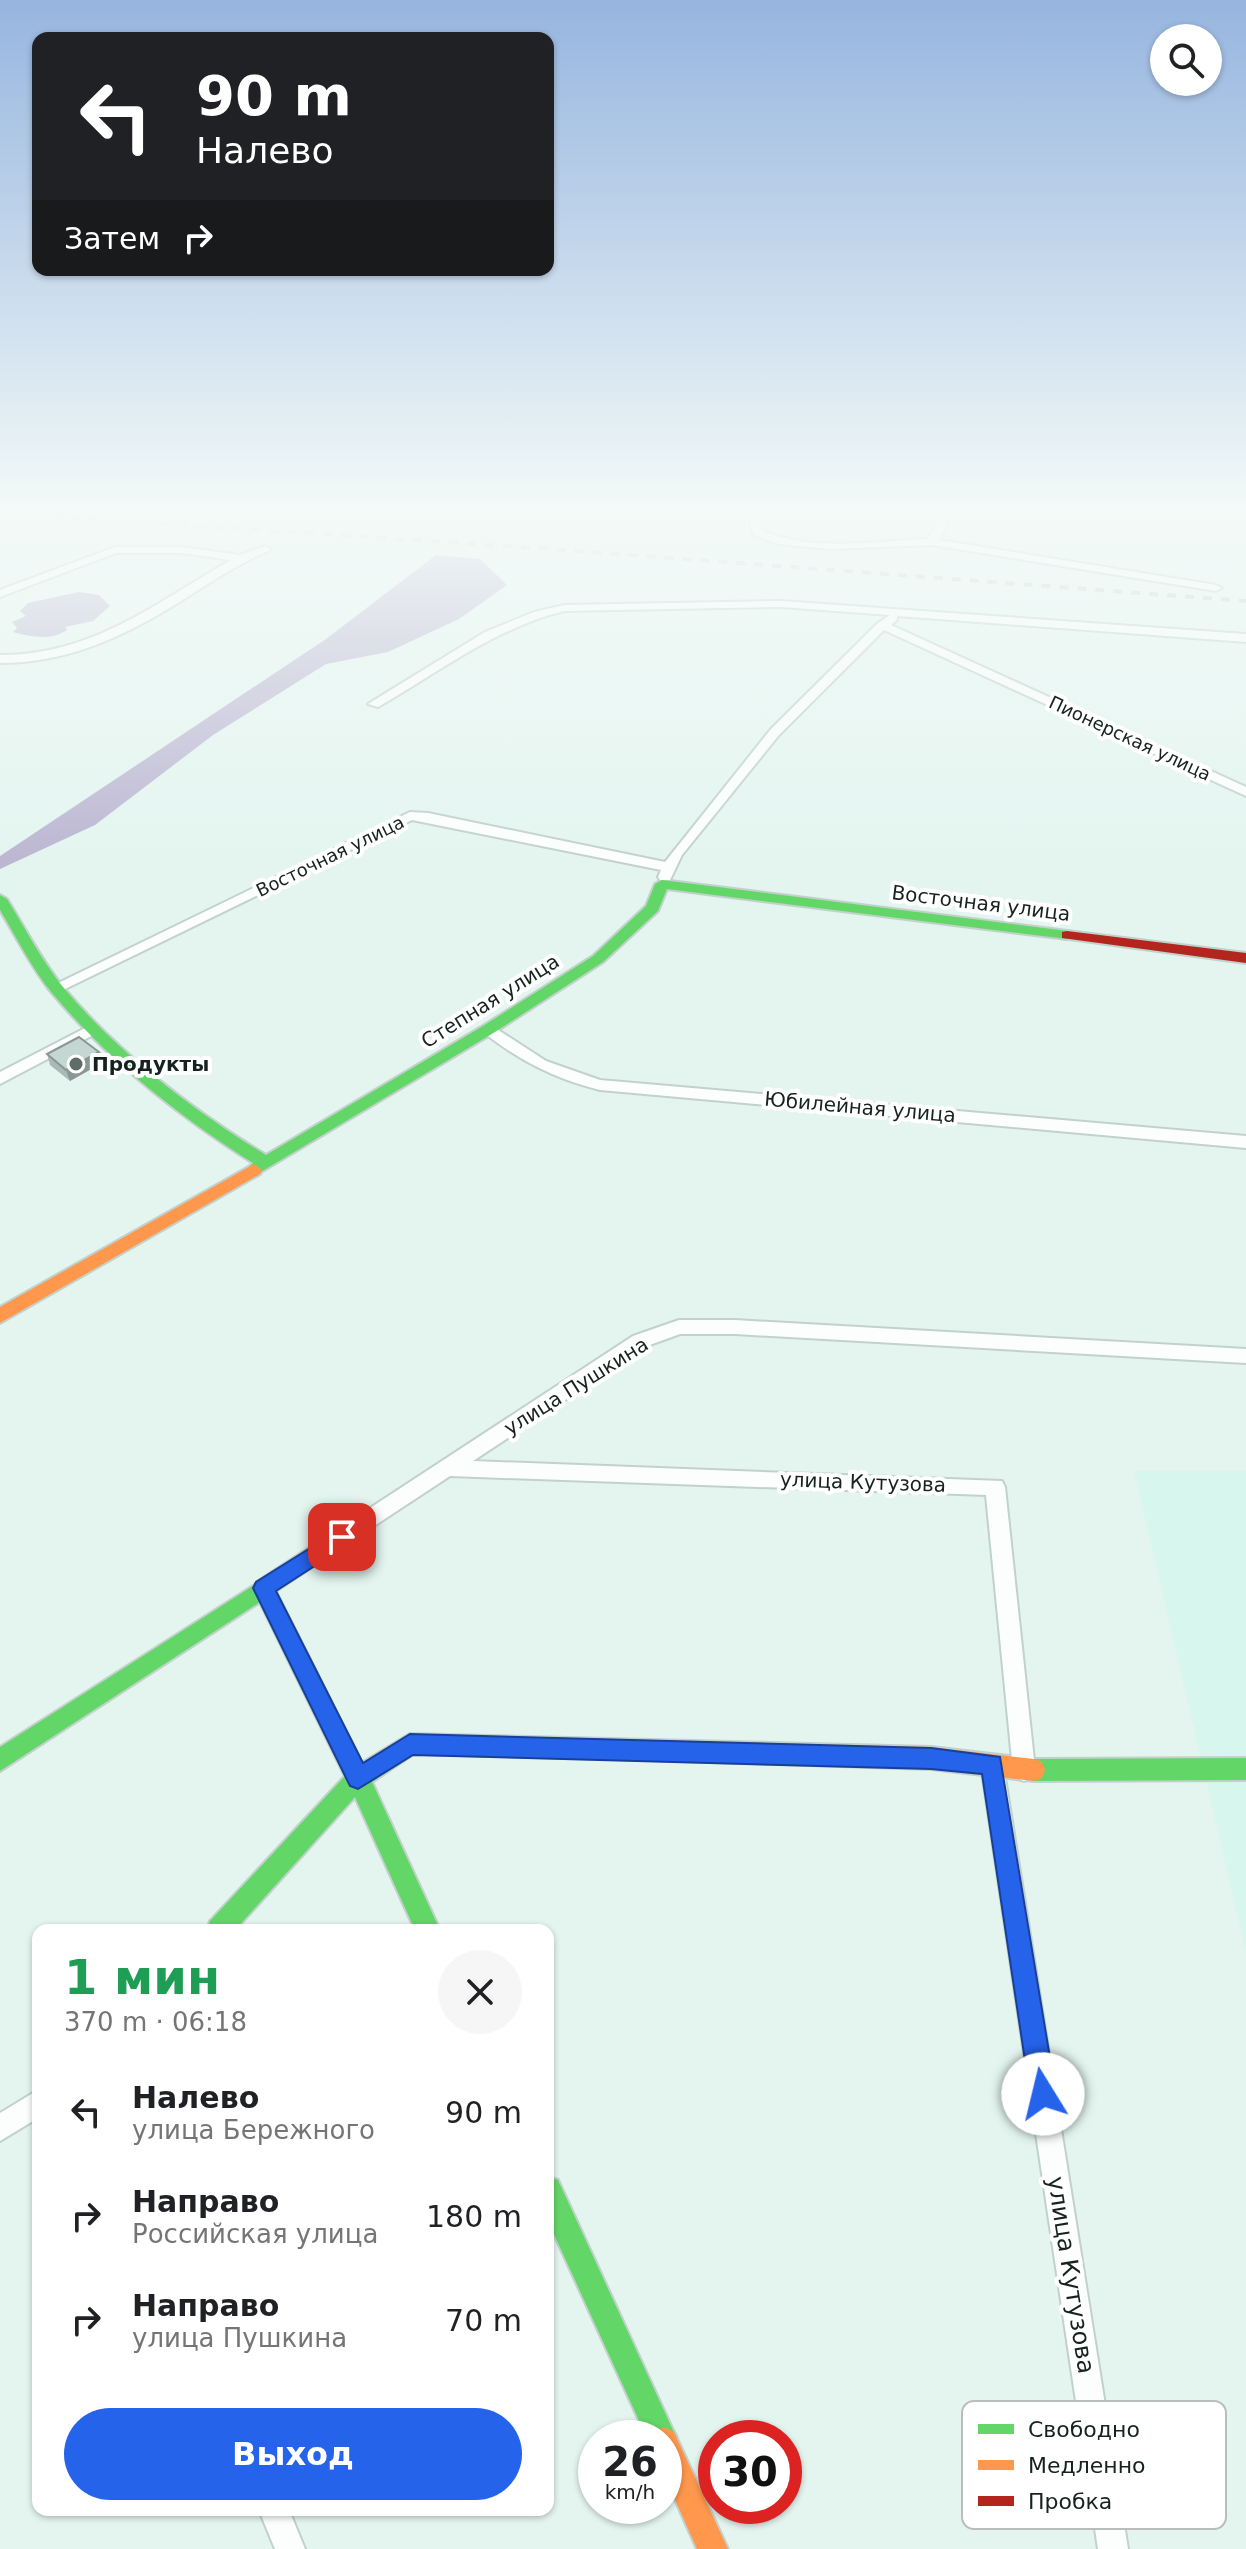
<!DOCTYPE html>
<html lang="ru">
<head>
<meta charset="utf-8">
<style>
	:root { --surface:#fff; --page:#f6f6f6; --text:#202124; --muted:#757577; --accent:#2563eb }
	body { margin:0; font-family:"DejaVu Sans",sans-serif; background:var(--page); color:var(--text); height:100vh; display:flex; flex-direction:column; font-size:30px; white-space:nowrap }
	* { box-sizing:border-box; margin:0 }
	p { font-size:26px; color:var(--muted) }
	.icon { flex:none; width:44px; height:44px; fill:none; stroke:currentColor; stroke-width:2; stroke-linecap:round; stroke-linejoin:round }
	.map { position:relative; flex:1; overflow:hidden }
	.side { position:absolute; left:32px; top:1924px; width:522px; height:592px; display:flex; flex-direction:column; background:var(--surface); border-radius:16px; box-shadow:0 2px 6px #0004 }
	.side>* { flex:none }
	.guide { position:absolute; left:32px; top:32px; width:522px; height:244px; border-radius:16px; box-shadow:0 2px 6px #0004; background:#202124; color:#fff; overflow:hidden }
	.tools { position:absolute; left:1150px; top:24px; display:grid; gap:16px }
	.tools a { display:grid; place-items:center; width:72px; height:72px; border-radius:50%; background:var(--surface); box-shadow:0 2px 6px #0004; font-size:40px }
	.speed { position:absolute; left:578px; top:2420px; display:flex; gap:16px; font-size:40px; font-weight:700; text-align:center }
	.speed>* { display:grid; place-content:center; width:104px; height:104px; border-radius:50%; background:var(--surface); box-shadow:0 2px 6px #0004; line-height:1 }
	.speed small { font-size:20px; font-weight:400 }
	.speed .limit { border:12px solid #d22; background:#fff; color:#111 }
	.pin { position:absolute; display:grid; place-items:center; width:68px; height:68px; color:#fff; margin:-34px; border-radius:16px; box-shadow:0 4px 12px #0006 }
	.me { position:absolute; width:88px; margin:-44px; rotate:351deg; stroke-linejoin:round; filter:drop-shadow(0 0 6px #0008) }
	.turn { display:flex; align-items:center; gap:28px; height:168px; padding:0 32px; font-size:36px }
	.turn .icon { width:104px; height:104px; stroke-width:2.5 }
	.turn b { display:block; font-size:56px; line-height:68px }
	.then { display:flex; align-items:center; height:76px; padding:0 32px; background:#0003; gap:16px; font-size:30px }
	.round { display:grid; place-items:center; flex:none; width:84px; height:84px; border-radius:42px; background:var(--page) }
	.head { display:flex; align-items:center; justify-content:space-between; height:136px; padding:0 32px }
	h1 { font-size:48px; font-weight:800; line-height:60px; color:#1e9e55 }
	.cta { display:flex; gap:16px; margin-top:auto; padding:16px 32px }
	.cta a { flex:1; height:92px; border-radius:48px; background:var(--accent); color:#fff; font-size:32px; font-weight:800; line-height:92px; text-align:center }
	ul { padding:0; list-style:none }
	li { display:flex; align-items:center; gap:24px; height:104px; padding:0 32px }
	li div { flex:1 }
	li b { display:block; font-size:30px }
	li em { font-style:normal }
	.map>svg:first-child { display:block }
	.built { fill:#d7f6ed }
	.water { fill:#bcb6d2 }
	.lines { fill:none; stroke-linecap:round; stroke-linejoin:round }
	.street-casing { stroke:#c2d1cc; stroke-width:4 }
	.fast-casing { stroke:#c2d1cc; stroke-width:4 }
	.slow-casing { stroke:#c2d1cc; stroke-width:4 }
	.jam-casing { stroke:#c2d1cc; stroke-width:4 }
	.street { fill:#fbfefd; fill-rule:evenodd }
	.fast { fill:#63d668; fill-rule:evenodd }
	.slow { fill:#ff974d; fill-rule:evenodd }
	.jam { fill:#b3261e; fill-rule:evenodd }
	.rail { stroke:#c9cdcc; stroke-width:4; stroke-dasharray:9 9; stroke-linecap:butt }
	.wall { fill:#a9b9b5 }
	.shaded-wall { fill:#8a9693 }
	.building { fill:#c5d7d2; stroke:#8a9693; stroke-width:2 }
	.route { fill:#2563eb; stroke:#184099; stroke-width:2 }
	.poi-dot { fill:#5e6c68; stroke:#fff; stroke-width:3 }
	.labels { text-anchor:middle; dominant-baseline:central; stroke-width:8; stroke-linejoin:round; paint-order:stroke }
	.far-street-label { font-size:18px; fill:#16221f; stroke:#fff }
	.street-label { font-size:20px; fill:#16221f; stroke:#fff }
	.poi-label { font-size:20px; font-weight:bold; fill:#16221f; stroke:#fff; text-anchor:start }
	.near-street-label { font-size:24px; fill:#16221f; stroke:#fff }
	.key { fill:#fff; stroke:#b9bdbc; stroke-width:2 }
	.key-label { font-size:22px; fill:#16221f }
</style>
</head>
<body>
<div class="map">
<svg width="1246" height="2549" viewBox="0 0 1246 2549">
	<rect width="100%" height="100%" fill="#e4f5f0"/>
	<!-- built -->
	<path class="built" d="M 1134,1471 L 1246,1471 L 1246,1953 Z"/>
	<!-- water -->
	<path class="water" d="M 436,555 L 480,559 L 507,585 L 459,619 L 388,652 L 326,664 L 213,735 L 95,825 L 0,869 L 0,856 L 326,639 Z
		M 79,592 L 99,595 L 110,606 L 93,621 L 65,627 L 67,630 C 50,641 32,637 13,632 L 17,628 L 12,622 L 26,616 L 20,611 L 28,603 Z"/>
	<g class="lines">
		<defs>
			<path id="street" d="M 766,505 L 776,505 L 760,523 L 763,531 C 812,552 876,541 928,539 L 946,505 L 956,505 L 939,540 L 1216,585 L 1222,588 L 1216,591 L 932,545 L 831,549 L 777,544 L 754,535 L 750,523 Z
				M 265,546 L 270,549 L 269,551 C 234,565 204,587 173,606 C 119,639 64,663 0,663 L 0,655 C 93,655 154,604 231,560 L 181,553 L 116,553 L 0,597 L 0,590 L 115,547 L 181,547 L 240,555 Z
				M 781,601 L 1246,634 L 1246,642 L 897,616 L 897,620 L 891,625 L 1246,787 L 1246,796 L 884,630 L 779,735 L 682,855 L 670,880 L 660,880 L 658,877 L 661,870 L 412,820 L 61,991 L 51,991 L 48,988 L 410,812 L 428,813 L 665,862 L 771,729 L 878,623 L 890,615 L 781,607 L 564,611 C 495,628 439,672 378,707 L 368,704 L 485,632 L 534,612 L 564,605 Z
				M 93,1024 L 101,1029 L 99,1032 L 0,1084 L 0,1072 Z
				M 489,1024 L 546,1061 L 600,1080 L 1246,1136 L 1246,1148 L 600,1090 C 555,1079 520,1061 483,1032 L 481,1029 Z
				M 679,1320 L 735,1320 L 1246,1349 L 1246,1363 L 735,1334 L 680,1334 L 647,1346 L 473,1461 L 1002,1481 L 1005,1487 L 1035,1770 L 1032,1778 L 1024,1781 L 1016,1778 L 1013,1770 L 986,1495 L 450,1476 L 271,1594 L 264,1597 L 257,1594 L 253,1588 L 257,1582 L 633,1336 Z
				M 992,1754 L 1000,1758 L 1003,1765 L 1128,2549 L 1098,2549 L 981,1765 L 984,1758 Z
				M 38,2090 L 38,2118 L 0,2141 L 0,2113 Z
				M 259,2510 L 289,2510 L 305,2549 L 275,2549 Z"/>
			<path id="fast" d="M 662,880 L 1067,931 L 1074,935 L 1067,939 L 667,889 L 658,911 L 603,962 L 495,1032 L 254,1176 L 246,1170 L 253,1163 C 180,1117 108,1060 52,993 C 32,969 17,938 0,910 L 0,895 L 7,899 C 25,928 42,961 63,987 C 118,1053 194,1111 266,1155 L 483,1026 L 593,956 L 646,906 L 655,884 Z
				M 264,1579 L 271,1582 L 362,1763 L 410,1734 L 651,1740 L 659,1743 L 662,1750 L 659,1757 L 651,1760 L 413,1754 L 372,1782 L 440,1930 L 415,1930 L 355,1797 L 235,1930 L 207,1930 L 210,1921 L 345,1776 L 260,1602 L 0,1771 L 0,1747 Z
				M 1246,1758 L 1246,1780 L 1034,1781 L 1026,1778 L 1023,1770 L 1026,1762 L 1034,1759 Z
				M 548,2177 L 558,2180 L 672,2428 L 677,2438 L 672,2448 L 664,2452 L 664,2438 L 647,2438 L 548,2221 Z"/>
			<path id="slow" d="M 254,1164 L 262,1170 L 260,1174 L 0,1323 L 0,1307 Z
				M 651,1740 L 931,1747 L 1034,1759 L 1042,1762 L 1045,1770 L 1042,1778 L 1034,1781 L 931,1769 L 651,1760 L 643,1757 L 640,1750 L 643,1743 Z
				M 664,2427 L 674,2432 L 728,2549 L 697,2549 L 664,2475 L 664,2438 L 651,2438 L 654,2432 Z"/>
			<path id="jam" d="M 1067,931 L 1246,953 L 1246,963 L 1062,938 L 1062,932 Z"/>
		</defs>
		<!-- street casing -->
		<use href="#street" class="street-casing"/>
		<!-- fast casing -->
		<use href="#fast" class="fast-casing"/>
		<!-- slow casing -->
		<use href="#slow" class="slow-casing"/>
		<!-- jam casing -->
		<use href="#jam" class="jam-casing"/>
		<!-- street -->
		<use href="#street" class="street"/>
		<!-- fast -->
		<use href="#fast" class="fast"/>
		<!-- slow -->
		<use href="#slow" class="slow"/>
		<!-- jam -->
		<use href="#jam" class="jam"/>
		<!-- rail -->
		<path class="rail" d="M 0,513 L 552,549 L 1246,601"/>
	</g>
	<!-- wall -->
	<path class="wall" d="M 99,1052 L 102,1063 L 70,1081 L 50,1065 L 47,1054 Z"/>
	<!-- shaded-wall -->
	<path class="shaded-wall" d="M 99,1052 L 102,1063 L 70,1081 L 66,1070 Z"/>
	<!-- building -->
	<path class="building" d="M 79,1037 L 99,1052 L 66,1070 L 47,1054 Z"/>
	<!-- sky -->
	<linearGradient id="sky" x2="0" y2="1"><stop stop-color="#96b5df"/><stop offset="0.59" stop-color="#f3faf8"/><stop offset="1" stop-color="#f3faf8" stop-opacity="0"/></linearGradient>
	<rect width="1246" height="862" fill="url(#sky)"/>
	<!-- route -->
	<path class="route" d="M 342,1528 L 350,1531 L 353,1537 L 350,1543 L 276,1591 L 363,1763 L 410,1734 L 931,1748 L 1000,1757 L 1056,2094 L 1052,2104 L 1043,2107 L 1033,2104 L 1030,2094 L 982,1774 L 931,1769 L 413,1755 L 358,1789 L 350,1786 L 253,1588 L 256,1582 Z"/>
	<!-- markers -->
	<circle class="poi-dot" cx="76" cy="1064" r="8"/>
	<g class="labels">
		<!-- far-street labels -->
		<g class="far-street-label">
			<text transform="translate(1130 738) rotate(25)">Пионерская улица</text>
			<text transform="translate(330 856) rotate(-26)">Восточная улица</text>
		</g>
		<!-- street labels -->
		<g class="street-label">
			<text transform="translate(981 903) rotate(7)">Восточная улица</text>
			<text transform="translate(490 1001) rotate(-32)">Степная улица</text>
			<text transform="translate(860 1107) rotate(5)">Юбилейная улица</text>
			<text transform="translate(576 1386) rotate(-32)">улица Пушкина</text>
			<text transform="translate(863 1482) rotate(2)">улица Кутузова</text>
		</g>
		<!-- poi labels -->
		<g class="poi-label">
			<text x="92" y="1064">Продукты</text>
		</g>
		<!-- near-street labels -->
		<g class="near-street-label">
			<text transform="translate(1071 2275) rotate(81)">улица Кутузова</text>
		</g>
	</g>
	<!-- legend -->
	<rect x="962" y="2401" width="264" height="128" rx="12" class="key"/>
	<rect x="978" y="2424" width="36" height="10" fill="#63d668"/>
	<rect x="978" y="2460" width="36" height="10" fill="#ff974d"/>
	<rect x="978" y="2496" width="36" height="10" fill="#b3261e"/>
	<g class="key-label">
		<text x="1028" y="2437">Свободно</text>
		<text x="1028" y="2473">Медленно</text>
		<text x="1028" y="2509">Пробка</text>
	</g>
</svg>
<div class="tools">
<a><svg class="icon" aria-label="search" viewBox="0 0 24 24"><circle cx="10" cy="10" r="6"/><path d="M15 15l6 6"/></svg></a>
</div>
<div class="speed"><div>26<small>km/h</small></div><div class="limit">30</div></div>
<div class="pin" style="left:342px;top:1537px;background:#d93025"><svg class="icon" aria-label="arrive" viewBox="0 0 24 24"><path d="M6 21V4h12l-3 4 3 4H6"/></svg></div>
<svg class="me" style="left:1043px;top:2094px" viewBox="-20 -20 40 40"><circle r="19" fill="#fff"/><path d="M0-13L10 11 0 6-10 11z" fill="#2563eb"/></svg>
<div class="guide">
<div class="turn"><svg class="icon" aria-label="left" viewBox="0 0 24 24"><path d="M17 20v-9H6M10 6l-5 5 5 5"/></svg><div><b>90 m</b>Налево</div></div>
<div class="then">Затем<svg class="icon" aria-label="right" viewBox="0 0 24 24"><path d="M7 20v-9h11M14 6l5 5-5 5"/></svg></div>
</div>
<section class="side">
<div class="head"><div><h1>1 мин</h1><p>370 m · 06:18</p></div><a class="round"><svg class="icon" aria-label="close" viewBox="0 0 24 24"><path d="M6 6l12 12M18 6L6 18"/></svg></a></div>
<ul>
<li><svg class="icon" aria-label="left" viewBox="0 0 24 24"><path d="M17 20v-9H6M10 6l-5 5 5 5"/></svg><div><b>Налево</b><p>улица Бережного</p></div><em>90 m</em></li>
<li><svg class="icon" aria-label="right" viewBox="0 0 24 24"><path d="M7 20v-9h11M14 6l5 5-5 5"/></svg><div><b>Направо</b><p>Российская улица</p></div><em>180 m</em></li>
<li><svg class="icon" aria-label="right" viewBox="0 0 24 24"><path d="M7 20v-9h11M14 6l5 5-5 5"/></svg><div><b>Направо</b><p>улица Пушкина</p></div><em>70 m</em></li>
</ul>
<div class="cta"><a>Выход</a></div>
</section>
</div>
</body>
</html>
